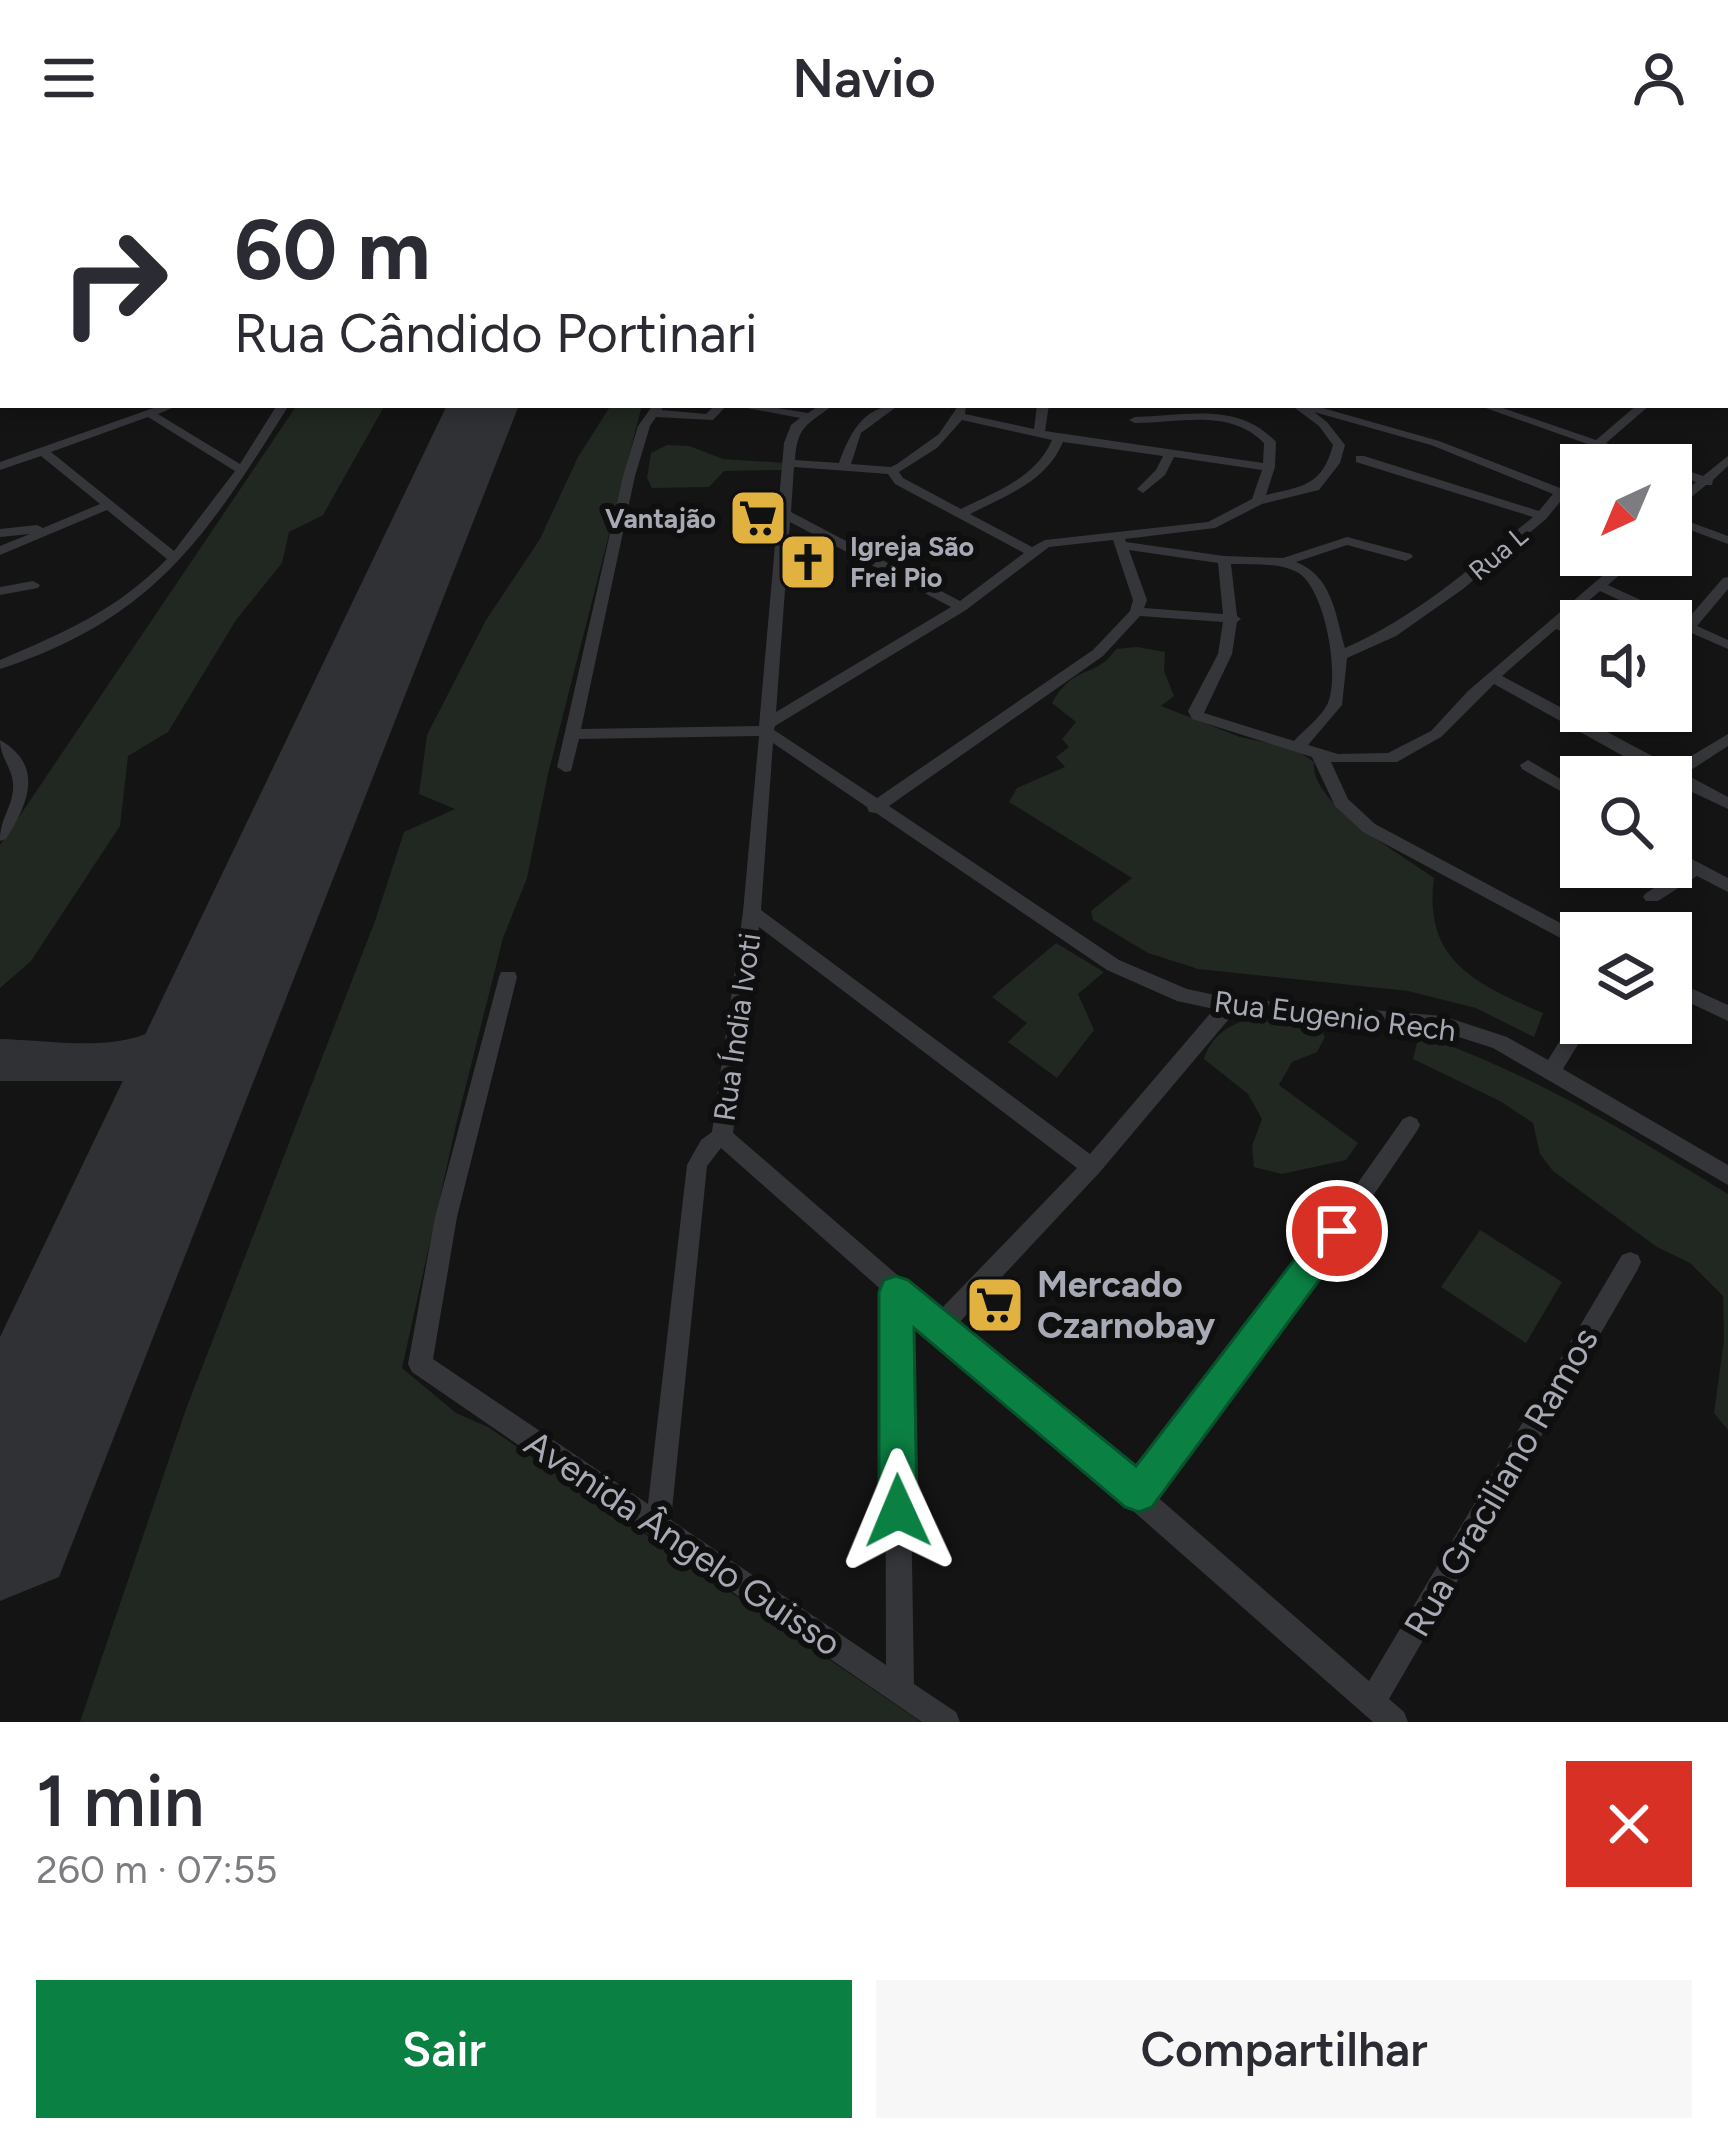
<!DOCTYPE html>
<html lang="pt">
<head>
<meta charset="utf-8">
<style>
	:root { --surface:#fff; --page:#f7f7f7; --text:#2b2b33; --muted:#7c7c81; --accent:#0b8043 }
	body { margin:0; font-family:Figtree,sans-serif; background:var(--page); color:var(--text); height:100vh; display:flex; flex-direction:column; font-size:45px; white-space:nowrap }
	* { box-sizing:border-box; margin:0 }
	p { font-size:39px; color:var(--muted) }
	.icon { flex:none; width:66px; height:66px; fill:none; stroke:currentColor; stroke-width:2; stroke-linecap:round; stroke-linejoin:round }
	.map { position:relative; height:1566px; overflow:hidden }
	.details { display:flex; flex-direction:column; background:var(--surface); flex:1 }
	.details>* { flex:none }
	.top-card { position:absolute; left:0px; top:0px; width:1728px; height:252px; box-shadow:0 6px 18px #0003; background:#fff; color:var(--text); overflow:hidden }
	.needle { width:78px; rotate:224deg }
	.tools { position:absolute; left:1560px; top:288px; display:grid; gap:24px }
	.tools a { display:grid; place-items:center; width:132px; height:132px; border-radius:0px; background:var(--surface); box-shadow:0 6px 18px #0003; font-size:60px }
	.pin { position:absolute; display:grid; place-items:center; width:102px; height:102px; color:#fff; margin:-51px; border:6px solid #fff; border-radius:50%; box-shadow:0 3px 12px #0007 }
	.me { position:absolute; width:132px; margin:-66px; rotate:359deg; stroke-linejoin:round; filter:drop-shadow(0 0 9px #0008) }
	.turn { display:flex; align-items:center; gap:42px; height:252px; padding:0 36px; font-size:54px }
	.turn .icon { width:156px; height:156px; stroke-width:2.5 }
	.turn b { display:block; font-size:84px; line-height:102px }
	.round { display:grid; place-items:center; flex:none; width:126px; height:126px; border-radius:0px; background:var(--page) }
	.head { display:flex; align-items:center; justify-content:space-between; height:204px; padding:0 36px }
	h1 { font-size:72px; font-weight:600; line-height:90px }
	.action { display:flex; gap:24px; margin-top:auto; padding:24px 36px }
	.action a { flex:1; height:138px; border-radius:0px; background:var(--accent); color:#fff; font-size:48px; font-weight:600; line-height:138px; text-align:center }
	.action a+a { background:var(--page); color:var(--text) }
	header { display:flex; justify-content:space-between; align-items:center; height:156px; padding:0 36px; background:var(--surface); font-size:54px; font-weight:600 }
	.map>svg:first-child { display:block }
	.green { fill:#202821 }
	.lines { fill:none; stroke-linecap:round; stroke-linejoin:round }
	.taxiway { fill:#303134; fill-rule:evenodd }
	.runway { fill:#303134; fill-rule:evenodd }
	.minor { fill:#35363a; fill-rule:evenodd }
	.major { fill:#515359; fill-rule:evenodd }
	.route { fill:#0b8043; stroke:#07532c; stroke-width:3 }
	.labels { text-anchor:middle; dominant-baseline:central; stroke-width:12; stroke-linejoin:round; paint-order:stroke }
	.far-poi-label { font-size:27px; font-weight:bold; fill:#a7aab4; stroke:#0f0f10; text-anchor:end }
	.far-street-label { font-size:27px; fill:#a7aab4; stroke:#0f0f10 }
	.street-label { font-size:30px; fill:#a7aab4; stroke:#0f0f10 }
	.near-poi-label { font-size:36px; font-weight:bold; fill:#a7aab4; stroke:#0f0f10; text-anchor:start }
	.near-street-label { font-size:36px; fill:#a7aab4; stroke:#0f0f10 }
</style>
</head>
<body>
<header><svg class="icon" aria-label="menu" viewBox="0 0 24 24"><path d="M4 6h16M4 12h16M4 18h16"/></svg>Navio<svg class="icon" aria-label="person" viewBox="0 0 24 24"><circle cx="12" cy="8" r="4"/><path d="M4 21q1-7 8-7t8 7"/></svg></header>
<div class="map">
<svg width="1728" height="1566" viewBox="0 0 1728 1566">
	<rect width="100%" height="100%" fill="#141415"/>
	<!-- green -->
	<path class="green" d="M 635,0 L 1147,0 L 1157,2 L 649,3 Z
		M 297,249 L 385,249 L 323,359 L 289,376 L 282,407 L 236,464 L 168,576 L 128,600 L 120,670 L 31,805 L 0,832 L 0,689 Z
		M 611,249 L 642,249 L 548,618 L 527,722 L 503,782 L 456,969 L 402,1212 L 456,1257 L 488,1271 L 921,1566 L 80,1566 L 186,1253 L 375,765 L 404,676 L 455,653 L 419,638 L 427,579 L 486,464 L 540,383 L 578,301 Z
		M 667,289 L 689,290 L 723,303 L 785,307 L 784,314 L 724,315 L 709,331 L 652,332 L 647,322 L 651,297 Z
		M 1137,491 L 1165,496 L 1164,515 L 1174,540 L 1161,550 L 1240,581 L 1293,592 L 1314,606 C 1309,648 1403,699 1434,722 C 1423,805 1476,828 1543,857 L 1534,881 L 1476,852 L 1408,835 L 1198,813 L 1148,797 L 1093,764 L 1091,755 L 1132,722 L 1009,646 L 1017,632 L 1065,611 L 1056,601 L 1069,591 L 1062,583 L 1076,566 L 1052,547 C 1074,507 1096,523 1116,493 Z
		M 1056,787 L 1104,816 L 1078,838 L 1094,874 L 1057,922 L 1008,886 L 1027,867 L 992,841 Z
		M 1267,859 L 1318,868 L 1325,881 L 1317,896 L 1292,906 L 1279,929 L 1358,987 L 1346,1004 L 1282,1018 L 1254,1011 L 1252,990 L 1262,963 L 1248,938 L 1204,903 C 1213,874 1238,864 1267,859 Z
		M 1419,879 C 1531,916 1628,977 1728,1038 L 1728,1274 L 1714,1257 L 1724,1184 L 1723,1140 L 1690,1107 L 1657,1091 L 1553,1015 L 1540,998 L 1533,967 L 1500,945 L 1413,903 Z
		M 1480,1074 L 1562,1126 L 1526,1187 L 1441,1131 Z"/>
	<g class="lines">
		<!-- taxiway -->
		<path class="taxiway" d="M 224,827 L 242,833 L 249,847 L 218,886 L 182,908 L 201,953 L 194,980 L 175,987 L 156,980 L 148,964 L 145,939 L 125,925 L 0,925 L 0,883 C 47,884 109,896 153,875 C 180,863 196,837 224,827 Z"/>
		<!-- runway -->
		<path class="runway" d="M 447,249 L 519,249 L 59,1421 L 0,1445 L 0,1181 Z"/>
		<!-- minor -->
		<path class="minor" d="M 1725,41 L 1728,42 L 1728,48 L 1725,47 Z
			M 0,105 L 3,105 L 3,111 L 0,111 Z
			M 0,130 L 3,131 L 3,137 L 0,136 Z
			M 1725,159 L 1728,160 L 1728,166 L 1725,165 Z
			M 0,190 L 3,190 L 3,196 L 0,196 Z
			M 162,249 L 179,249 L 158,258 L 240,308 L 277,249 L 289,249 C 207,380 154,463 0,513 L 0,504 C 65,476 117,454 167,403 L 107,354 L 0,399 L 0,390 L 30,378 L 0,381 L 0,373 L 37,369 L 43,372 L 100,348 L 41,300 L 0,314 L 0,306 ZM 148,261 L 235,315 L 174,395 L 51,296 Z
			M 653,249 L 665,249 L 661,254 L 706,258 L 715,249 L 727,249 L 713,264 L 656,261 L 650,270 L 635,320 L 581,573 L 759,570 L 784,287 L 791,269 L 800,262 L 731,249 L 759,249 L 808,257 L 820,249 L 833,249 C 808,269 797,269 795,304 L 839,307 C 849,279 863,249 899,249 L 861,277 L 851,308 L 891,311 L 897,308 L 939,278 L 958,250 L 966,250 L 965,258 L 1034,273 L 1037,249 L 1049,249 L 1045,275 L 1263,307 L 1264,287 C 1229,252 1180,267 1135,267 L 1129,264 L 1135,261 C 1185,260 1238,245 1276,286 L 1275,311 L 1266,339 C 1303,330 1322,330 1333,289 L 1319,270 L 1291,249 L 1312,249 L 1439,285 L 1560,332 L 1581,321 L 1581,330 L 1565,340 L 1546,363 L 1463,433 L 1396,480 L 1347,502 L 1342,549 L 1308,589 L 1338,598 L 1388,597 L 1431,575 L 1468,535 L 1614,410 L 1620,399 L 1634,399 L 1624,415 L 1608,429 L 1686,465 L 1723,422 L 1728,421 L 1728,433 L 1697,470 L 1728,484 L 1728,493 L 1671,468 L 1671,465 L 1664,465 L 1600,435 L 1564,466 L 1581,474 L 1581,483 L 1556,473 L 1502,520 L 1673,611 L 1728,578 L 1728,590 L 1685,618 L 1728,641 L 1728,653 L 1671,626 L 1671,621 L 1661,621 L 1494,528 L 1441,581 L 1397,606 L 1331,606 L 1348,643 L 1375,668 L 1581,778 L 1581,793 L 1363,676 L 1335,650 L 1312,601 L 1192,563 L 1188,555 L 1218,498 L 1223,466 L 1140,460 L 1103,500 L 889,650 L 1119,804 L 1187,833 L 1229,842 L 1443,860 L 1507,881 L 1548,904 L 1574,862 L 1581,859 L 1581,867 L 1591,867 L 1563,913 L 1728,1009 L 1728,1029 L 1493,892 L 1443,876 L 1234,857 L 1099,1017 L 956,1170 L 1135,1322 L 1280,1137 L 1403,963 L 1410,960 L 1417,963 L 1420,969 L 1417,975 L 1296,1153 L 1154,1338 L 1369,1525 L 1622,1099 L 1630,1096 L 1638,1099 L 1641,1106 L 1638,1113 L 1389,1543 L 1404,1556 L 1408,1566 L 1373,1566 L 908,1157 L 914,1528 L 956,1556 L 960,1566 L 922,1566 L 412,1216 L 408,1208 L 435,1061 L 499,821 L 501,816 L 515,816 L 517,821 L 457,1061 L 433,1203 L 648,1348 L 687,1009 L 701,984 L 712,976 L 743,756 L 759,580 L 579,583 L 571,615 L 565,616 L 557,611 L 623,320 L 638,270 ZM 1314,256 L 1431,289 L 1553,338 L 1539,355 L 1364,300 L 1356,300 L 1356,306 L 1533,361 C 1473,410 1416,461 1345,492 C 1335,458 1333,421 1296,406 L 1347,389 L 1406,405 L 1413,401 L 1411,398 L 1347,381 L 1283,402 L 1224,400 L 1126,386 L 1125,383 L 1215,372 L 1262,348 L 1319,334 L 1340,307 L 1345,289 L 1327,266 ZM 962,264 L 1052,284 C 1036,322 995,336 961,353 L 903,322 L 899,316 L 937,292 ZM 1063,286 L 1163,300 L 1156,314 L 1137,333 L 1143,337 L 1165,319 L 1174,301 L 1262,314 L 1252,343 L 1208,366 L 1045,384 L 1032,391 L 970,358 C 1006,340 1047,325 1063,286 ZM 794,311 L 888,318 L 895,328 L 1024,397 L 960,445 L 791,356 ZM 790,366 L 951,451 L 776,556 ZM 1113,384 L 1133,444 L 1130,455 L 1093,494 L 877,642 L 774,574 L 775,570 L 966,454 L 1049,391 ZM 1129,394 L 1218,407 L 1223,458 L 1144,452 L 1147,444 ZM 1231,408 C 1253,409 1278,406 1297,416 C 1325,431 1341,521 1327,549 C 1320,562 1304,574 1294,585 L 1204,557 L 1232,498 L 1237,466 L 1241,463 L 1237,460 ZM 773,587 L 867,651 L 869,656 L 876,657 L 1107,814 L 1177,845 L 1214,853 L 1090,998 L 761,754 ZM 759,771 L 1077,1012 L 939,1155 L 733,977 ZM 721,992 L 885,1137 L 886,1509 L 671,1364 L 707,1010 Z
			M 1477,249 L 1494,249 L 1596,284 L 1637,249 L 1650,249 L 1606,287 L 1665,309 L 1647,309 Z
			M 1728,300 L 1728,310 L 1713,324 L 1712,329 L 1706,329 L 1671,358 L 1671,348 L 1696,326 L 1671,317 L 1671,309 L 1703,320 Z
			M 1671,359 L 1728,380 L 1728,388 L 1671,367 Z
			M 33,425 L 40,429 L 38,432 L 0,439 L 0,431 Z
			M 0,584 C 45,610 28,648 6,683 L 0,685 C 0,662 11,654 13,634 C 15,614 0,603 0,584 Z
			M 1528,604 L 1581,635 L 1581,647 L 1522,613 L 1520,609 Z
			M 1581,662 L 1581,675 L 1572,674 L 1570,670 Z
			M 1671,692 L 1728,722 L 1728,736 L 1697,720 L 1658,745 L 1646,745 L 1643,741 L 1646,737 L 1684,713 L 1671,706 Z
			M 1671,823 L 1728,849 L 1728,865 L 1671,838 Z"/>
		<!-- major -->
		<path class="major" d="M 0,75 L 3,75 L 3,83 L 0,83 Z"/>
	</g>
	<!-- route -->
	<path class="route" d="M 1337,1060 L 1348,1064 L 1353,1075 L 1348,1085 L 1152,1351 L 1139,1356 L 1125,1351 L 914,1172 L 917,1355 L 912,1369 L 898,1374 L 884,1369 L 879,1355 L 879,1136 L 884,1124 L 896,1120 L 908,1124 L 1136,1310 L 1325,1064 Z"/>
	<!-- icons -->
	<defs>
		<symbol id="supermarket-square" viewBox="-11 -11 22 22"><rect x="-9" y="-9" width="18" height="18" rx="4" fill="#e1b240" stroke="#0f0f10"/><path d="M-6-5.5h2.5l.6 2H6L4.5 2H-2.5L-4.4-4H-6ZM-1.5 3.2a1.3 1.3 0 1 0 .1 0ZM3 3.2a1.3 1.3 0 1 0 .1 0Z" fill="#111"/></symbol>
		<symbol id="church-square" viewBox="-11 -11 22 22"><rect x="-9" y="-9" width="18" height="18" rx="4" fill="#e1b240" stroke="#0f0f10"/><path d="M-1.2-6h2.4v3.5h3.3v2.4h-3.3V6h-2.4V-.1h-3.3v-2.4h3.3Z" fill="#111"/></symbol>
	</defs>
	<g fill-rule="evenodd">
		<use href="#supermarket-square" x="725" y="329" width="66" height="66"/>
		<use href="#church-square" x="775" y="373" width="66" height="66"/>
		<use href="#supermarket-square" x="962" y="1116" width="66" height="66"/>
	</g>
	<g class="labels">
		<!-- far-poi labels -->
		<g class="far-poi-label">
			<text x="716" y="362">Vantajão</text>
			<text x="850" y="390" text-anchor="start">Igreja São<tspan x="850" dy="31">Frei Pio</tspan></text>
		</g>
		<!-- far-street labels -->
		<g class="far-street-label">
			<text transform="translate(1498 397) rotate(-40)">Rua L</text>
		</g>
		<!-- street labels -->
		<g class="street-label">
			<text transform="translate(1335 860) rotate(7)">Rua Eugenio Rech</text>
			<text transform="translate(737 871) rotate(-82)">Rua Índia Ivoti</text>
		</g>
		<!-- near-poi labels -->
		<g class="near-poi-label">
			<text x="1037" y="1128">Mercado<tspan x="1037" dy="41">Czarnobay</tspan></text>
		</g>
		<!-- near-street labels -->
		<g class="near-street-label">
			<text transform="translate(1501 1326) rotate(-60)">Rua Graciliano Ramos</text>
			<text transform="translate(683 1387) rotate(34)">Avenida Ângelo Guisso</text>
		</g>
	</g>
</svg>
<div class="tools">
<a><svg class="needle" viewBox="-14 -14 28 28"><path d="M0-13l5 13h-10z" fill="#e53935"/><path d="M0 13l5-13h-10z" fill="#7c7c81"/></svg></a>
<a><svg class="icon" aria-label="sound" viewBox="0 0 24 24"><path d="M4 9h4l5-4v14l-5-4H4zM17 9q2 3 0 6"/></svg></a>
<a><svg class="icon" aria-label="search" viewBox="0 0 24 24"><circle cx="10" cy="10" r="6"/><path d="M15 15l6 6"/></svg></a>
<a><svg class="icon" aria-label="layers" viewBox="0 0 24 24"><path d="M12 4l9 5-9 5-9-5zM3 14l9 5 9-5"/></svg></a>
</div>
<div class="pin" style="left:1337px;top:1075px;background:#d93025"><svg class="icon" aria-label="arrive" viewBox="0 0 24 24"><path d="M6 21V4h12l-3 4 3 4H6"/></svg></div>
<svg class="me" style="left:898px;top:1355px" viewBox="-20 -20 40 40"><path d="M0-17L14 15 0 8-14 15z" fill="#0b8043" stroke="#fff" stroke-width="4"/></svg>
<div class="top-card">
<div class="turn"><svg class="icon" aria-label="right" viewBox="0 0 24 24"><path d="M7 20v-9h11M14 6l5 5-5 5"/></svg><div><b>60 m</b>Rua Cândido Portinari</div></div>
</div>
</div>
<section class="details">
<div class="head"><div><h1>1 min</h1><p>260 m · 07:55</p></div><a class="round" style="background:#d93025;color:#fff"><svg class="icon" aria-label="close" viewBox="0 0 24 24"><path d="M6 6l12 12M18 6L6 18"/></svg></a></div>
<div class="action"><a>Sair</a><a>Compartilhar</a></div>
</section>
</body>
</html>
